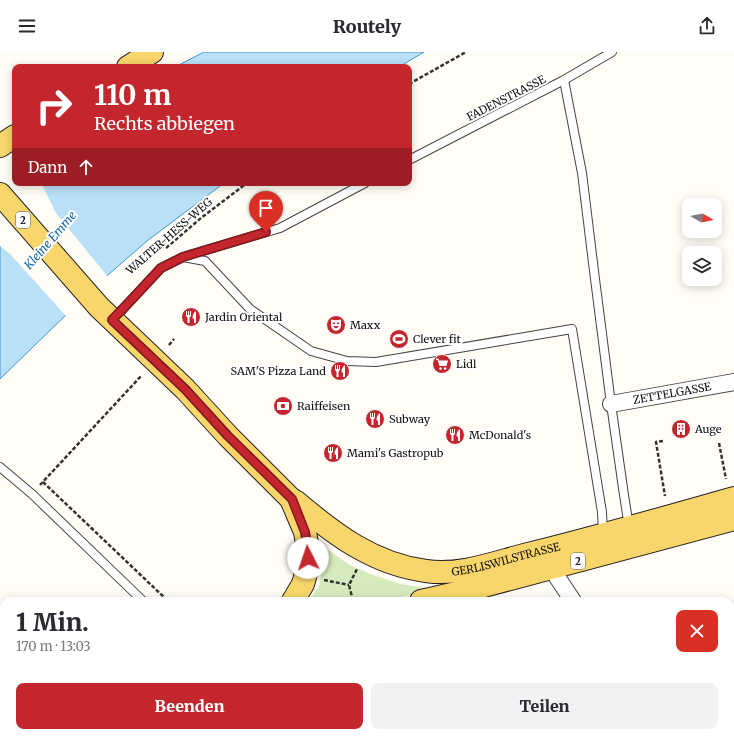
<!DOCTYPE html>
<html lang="de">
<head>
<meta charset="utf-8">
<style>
	:root { --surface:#fff; --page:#f2f2f3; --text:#2b2b33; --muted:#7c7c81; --accent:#c4262e }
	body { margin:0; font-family:Merriweather,serif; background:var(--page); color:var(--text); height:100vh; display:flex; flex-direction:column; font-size:15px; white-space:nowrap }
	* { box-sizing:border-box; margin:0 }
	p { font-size:13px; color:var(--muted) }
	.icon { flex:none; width:22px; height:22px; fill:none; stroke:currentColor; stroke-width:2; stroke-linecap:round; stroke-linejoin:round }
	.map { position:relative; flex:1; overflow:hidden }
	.panel { position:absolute; left:0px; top:545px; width:734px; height:140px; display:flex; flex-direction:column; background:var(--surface); border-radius:12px 12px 0 0; box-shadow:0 2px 10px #0003 }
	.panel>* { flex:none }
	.top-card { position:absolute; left:12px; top:12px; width:400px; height:122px; border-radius:8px; box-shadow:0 2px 10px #0003; background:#c4262e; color:#fff; overflow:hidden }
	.needle { width:26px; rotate:99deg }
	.buttons { position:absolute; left:682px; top:146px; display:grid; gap:8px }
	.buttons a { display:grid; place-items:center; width:40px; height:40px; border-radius:8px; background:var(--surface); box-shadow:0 2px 10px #0003; font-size:20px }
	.pin { position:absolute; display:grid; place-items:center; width:34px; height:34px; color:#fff; margin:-41px -17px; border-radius:50% 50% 50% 0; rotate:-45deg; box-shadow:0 0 4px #0007 }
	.pin .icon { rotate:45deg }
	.me { position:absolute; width:44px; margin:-22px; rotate:356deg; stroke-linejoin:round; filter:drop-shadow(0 0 3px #0008) }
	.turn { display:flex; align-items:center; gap:14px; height:84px; padding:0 16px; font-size:18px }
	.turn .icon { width:52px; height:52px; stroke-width:2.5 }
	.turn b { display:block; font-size:28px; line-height:34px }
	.then { display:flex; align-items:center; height:38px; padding:0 16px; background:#0003; gap:8px; font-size:15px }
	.round { display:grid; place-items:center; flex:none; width:42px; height:42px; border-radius:8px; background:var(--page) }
	.overview { display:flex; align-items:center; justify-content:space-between; height:68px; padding:0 16px }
	h1 { font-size:24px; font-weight:800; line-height:30px }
	.button { display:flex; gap:8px; margin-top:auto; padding:8px 16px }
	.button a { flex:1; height:46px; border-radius:8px; background:var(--accent); color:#fff; font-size:16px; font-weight:800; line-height:46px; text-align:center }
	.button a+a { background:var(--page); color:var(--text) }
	header { display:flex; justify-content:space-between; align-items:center; height:52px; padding:0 16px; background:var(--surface); font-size:18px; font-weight:800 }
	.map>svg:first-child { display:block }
	.green { fill:#d5ebbd }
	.plaza { fill:#f1ede2 }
	.water { fill:#b9e0f7; stroke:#3f96cf }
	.pier { fill:#fffdf5 }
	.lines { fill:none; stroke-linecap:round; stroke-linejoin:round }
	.lane-casing { stroke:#444; stroke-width:10 }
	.street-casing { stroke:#444; stroke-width:18 }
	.primary-casing { stroke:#222; stroke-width:24 }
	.path { stroke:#333; stroke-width:2.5; stroke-dasharray:4 2; stroke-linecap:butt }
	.lane { stroke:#fff; stroke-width:8 }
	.street { stroke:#fff; stroke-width:16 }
	.primary { stroke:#f9d66b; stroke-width:22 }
	.route-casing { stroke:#7f191e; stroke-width:10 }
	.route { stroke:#c4262e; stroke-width:7 }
	.labels { text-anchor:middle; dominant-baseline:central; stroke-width:4; stroke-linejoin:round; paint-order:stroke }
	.shield { fill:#fff; stroke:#585858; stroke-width:1 }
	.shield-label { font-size:10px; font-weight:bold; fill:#111 }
	.street-label { font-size:11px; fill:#111; stroke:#fff }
	.poi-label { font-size:11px; fill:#111; stroke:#fff; text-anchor:start }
	.water-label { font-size:12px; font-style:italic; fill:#1768a6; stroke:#fff }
</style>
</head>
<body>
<header><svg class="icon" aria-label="menu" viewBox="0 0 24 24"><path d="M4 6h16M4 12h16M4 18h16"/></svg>Routely<svg class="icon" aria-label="share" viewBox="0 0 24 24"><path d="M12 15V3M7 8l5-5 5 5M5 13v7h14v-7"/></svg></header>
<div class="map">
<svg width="734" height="685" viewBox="0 0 734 685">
	<rect width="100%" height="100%" fill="#fffdf5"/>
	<!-- green -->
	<path class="green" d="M 327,497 L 348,512 L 368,521 L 400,532 L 434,537 L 387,549 L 309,549 L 319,534 Z"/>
	<!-- plaza -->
	<path class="plaza" d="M 220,681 L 236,681 L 237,685 L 216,685 Z"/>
	<!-- water -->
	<path class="water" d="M 204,0 L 424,0 L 399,15 L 175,15 Z
		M 39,131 L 224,131 L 147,189 L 101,229 L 0,327 L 0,168 Z"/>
	<!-- pier -->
	<path class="pier" d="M 36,131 L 41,131 L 56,161 L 108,225 L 67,265 L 10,202 L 0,194 L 0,165 Z"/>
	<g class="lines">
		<defs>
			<path id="lane" d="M 564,28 L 582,121 L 595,227 L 611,352 L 624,443 L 629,475
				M 409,108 L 564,28 L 612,0
				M 186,204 L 280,176 L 365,131
				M 113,268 L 134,245 L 161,216 L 183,205 L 205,209 L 250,257 L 311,299 L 347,309 L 376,310 L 572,277 L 602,460 L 603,482
				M 0,415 L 32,442 L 143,549
				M 264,681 L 267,685
				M 730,685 L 733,683"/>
			<g id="street">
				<path id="s1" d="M 611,352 L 734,330"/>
				<path d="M 553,515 L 557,525 L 573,549"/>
				<path d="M 414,681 L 418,685"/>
				<path d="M 662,681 L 664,685"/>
			</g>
			<g id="primary">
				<path d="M 128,15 L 152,0"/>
				<path d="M 0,94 L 15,84"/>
				<path d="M 0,142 L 99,255 L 185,337 L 228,384 L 291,447 L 305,480 L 308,497 L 307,516 L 305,525 L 303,532 L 293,549"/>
				<path id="s2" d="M 295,449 C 334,482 373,512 426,519 C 459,524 493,511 524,503 C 594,486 664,466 734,446"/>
				<path d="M 421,549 L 465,539 L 734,467"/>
				<path d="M 166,685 L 169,681"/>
				<path d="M 195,685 L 199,681"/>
			</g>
		</defs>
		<!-- lane casing -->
		<use href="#lane" class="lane-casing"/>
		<!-- street casing -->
		<use href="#street" class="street-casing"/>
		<!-- primary casing -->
		<use href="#primary" class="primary-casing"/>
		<!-- path -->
		<path class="path" d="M 409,32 L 466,0
			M 166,196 L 201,166 L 247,131
			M 169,293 L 174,287
			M 663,389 L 656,390 L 665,444
			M 719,391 L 726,427
			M 43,430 L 168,549
			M 40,433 L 142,323
			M 324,528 L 349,533
			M 353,549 L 349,533 L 357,517"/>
		<!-- lane -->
		<use href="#lane" class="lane"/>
		<!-- street -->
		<use href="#street" class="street"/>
		<!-- primary -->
		<use href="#primary" class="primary"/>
	</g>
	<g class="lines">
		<defs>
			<path id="route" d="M 266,180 L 183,205 L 161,216 L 134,245 L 112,268 L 185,337 L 228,384 L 292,447 L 305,480 L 308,497 L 308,506"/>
		</defs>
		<!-- route casing -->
		<use href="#route" class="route-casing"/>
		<!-- route -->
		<use href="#route" class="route"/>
	</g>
	<!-- icons -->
	<defs>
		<symbol id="restaurant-disc" viewBox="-11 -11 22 22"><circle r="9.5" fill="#c4262e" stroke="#fff"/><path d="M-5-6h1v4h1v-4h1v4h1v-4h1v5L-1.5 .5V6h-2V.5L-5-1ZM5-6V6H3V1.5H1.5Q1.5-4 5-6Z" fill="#fff"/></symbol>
		<symbol id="theatre-disc" viewBox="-11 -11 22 22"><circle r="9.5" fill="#c4262e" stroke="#fff"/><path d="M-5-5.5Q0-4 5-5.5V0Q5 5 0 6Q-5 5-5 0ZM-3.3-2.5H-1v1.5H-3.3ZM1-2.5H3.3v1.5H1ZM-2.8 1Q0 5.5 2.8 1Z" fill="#fff"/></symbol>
		<symbol id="stadium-disc" viewBox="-11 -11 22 22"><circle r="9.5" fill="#c4262e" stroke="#fff"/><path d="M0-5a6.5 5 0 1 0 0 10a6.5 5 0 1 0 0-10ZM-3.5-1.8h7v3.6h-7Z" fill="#fff"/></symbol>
		<symbol id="supermarket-disc" viewBox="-11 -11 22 22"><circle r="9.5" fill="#c4262e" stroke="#fff"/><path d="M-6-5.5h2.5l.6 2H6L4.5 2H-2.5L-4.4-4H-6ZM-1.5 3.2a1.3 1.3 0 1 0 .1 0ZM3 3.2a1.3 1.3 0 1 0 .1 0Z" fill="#fff"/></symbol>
		<symbol id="bank-disc" viewBox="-11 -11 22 22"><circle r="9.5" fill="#c4262e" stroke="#fff"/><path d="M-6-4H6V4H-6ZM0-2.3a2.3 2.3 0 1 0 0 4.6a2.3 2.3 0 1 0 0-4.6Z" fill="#fff"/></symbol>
		<symbol id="building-disc" viewBox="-11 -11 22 22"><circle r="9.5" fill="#c4262e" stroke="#fff"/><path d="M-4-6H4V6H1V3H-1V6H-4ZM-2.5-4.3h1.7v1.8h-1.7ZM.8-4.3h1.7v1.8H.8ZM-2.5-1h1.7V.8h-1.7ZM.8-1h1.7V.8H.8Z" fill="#fff"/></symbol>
	</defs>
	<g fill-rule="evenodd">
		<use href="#restaurant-disc" x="180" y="254" width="22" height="22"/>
		<use href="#theatre-disc" x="325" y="262" width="22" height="22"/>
		<use href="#stadium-disc" x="388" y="276" width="22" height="22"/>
		<use href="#supermarket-disc" x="431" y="301" width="22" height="22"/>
		<use href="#restaurant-disc" x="329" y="308" width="22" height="22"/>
		<use href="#bank-disc" x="272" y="343" width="22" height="22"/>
		<use href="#restaurant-disc" x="364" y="356" width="22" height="22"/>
		<use href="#building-disc" x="670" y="366" width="22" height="22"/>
		<use href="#restaurant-disc" x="444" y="372" width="22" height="22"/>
		<use href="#restaurant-disc" x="322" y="390" width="22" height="22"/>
	</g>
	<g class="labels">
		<!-- shield labels -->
		<g class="shield">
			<rect x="16" y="160" width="14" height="16" rx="3"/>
			<rect x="571" y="501" width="14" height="16" rx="3"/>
		</g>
		<g class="shield-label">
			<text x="23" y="168">2</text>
			<text x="578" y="509">2</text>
		</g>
		<!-- street labels -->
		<g class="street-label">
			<text transform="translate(506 46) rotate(-27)">FADENSTRASSE</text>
			<text transform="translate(169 184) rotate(-41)">WALTER-HESS-WEG</text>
			<text stroke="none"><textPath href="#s1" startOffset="62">ZETTELGASSE</textPath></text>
			<text stroke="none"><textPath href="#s2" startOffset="232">GERLISWILSTRASSE</textPath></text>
		</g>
		<!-- poi labels -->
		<g class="poi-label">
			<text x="205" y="265">Jardin Oriental</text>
			<text x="350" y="273">Maxx</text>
			<text x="413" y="287">Clever fit</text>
			<text x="456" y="312">Lidl</text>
			<text x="326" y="319" text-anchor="end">SAM'S Pizza Land</text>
			<text x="297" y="354">Raiffeisen</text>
			<text x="389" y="367">Subway</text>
			<text x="695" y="377">Auge</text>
			<text x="469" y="383">McDonald's</text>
			<text x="347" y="401">Mami's Gastropub</text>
		</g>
		<!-- water labels -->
		<g class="water-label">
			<text transform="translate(50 188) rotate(-49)">Kleine Emme</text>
		</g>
	</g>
</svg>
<div class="buttons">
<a><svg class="needle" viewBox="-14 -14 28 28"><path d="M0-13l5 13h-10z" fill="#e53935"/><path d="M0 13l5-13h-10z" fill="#7c7c81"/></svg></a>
<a><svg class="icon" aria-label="layers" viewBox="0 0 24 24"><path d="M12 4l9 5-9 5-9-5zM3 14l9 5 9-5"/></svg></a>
</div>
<div class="pin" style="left:266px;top:180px;background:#d93025"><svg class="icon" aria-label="arrive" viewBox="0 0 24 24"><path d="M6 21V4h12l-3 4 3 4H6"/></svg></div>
<svg class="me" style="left:308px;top:506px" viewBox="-20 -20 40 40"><circle r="19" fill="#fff"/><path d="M0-13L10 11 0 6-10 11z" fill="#c4262e"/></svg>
<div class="top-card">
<div class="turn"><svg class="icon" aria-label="right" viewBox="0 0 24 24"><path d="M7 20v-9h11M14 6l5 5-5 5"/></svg><div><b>110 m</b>Rechts abbiegen</div></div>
<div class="then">Dann<svg class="icon" aria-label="ahead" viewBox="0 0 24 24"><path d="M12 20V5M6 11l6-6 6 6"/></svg></div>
</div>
<section class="panel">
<div class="overview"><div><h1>1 Min.</h1><p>170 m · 13:03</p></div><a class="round" style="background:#d93025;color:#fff"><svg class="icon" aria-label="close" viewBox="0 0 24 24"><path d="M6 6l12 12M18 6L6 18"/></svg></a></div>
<div class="button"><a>Beenden</a><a>Teilen</a></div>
</section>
</div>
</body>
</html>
